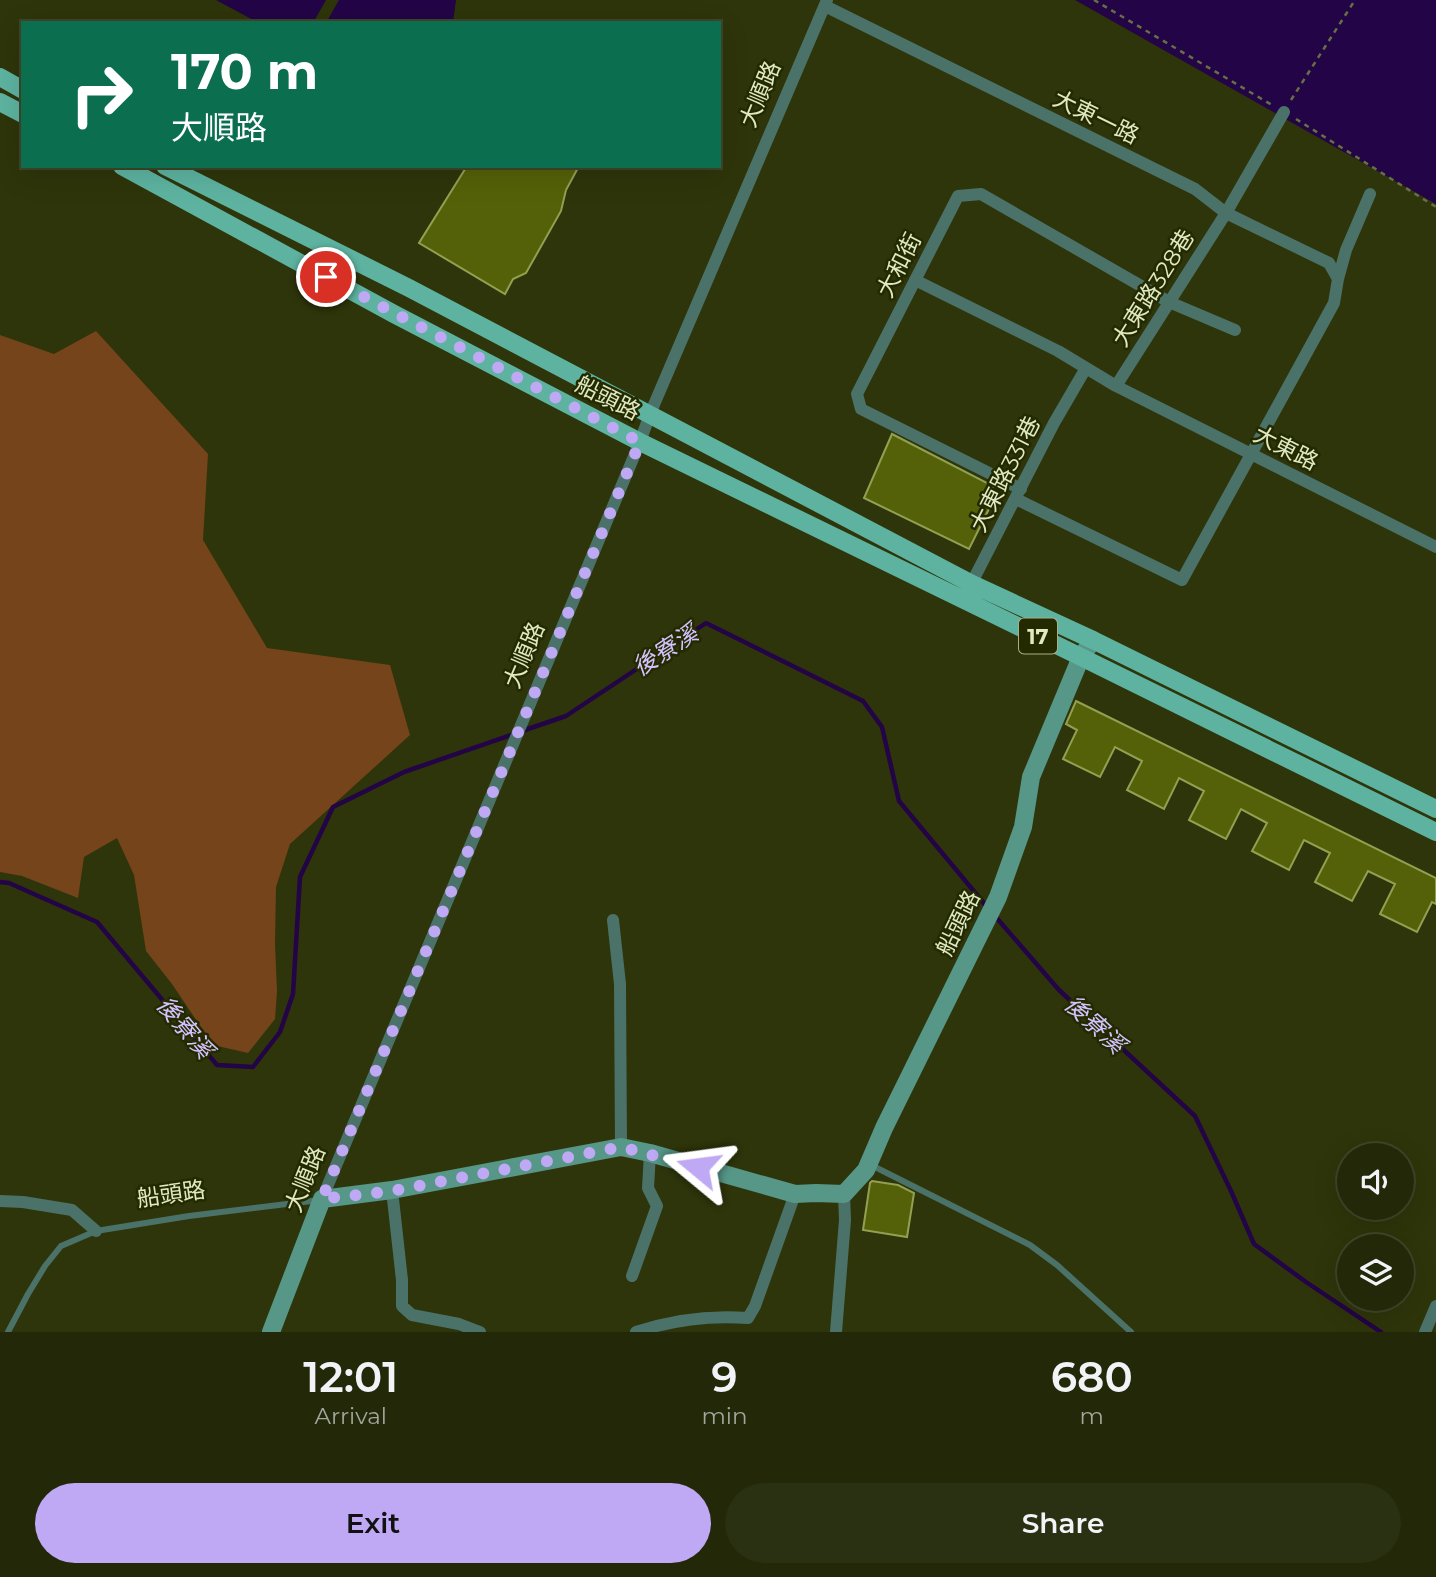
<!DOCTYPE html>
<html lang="en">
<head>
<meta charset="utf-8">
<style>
	:root { --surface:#222808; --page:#2a3012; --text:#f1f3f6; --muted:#a2a69c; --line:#3f4429; --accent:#bfa8f4 }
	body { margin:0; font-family:Montserrat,"Noto Sans TC",sans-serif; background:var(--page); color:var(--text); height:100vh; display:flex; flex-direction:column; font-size:26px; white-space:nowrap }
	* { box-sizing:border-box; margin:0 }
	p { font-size:23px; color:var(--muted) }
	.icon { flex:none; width:38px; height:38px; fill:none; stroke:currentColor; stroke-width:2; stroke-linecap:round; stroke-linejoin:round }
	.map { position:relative; height:1332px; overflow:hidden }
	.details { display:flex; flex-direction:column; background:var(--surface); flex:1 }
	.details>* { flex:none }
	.banner { position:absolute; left:21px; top:21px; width:700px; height:147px; border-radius:0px; box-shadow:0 7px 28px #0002,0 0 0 2px var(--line); background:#0b6e4f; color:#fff; overflow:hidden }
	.tools { position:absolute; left:1337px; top:1143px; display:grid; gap:14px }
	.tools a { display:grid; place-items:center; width:77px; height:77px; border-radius:50%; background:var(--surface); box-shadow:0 7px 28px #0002,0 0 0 2px var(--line); font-size:35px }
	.pin { position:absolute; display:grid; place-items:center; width:60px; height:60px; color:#fff; margin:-30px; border:4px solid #fff; border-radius:50%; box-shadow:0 2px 7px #0007 }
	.me { position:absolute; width:77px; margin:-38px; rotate:286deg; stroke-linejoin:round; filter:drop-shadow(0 0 5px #0008) }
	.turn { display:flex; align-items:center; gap:24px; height:147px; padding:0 35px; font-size:32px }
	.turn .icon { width:91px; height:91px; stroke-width:2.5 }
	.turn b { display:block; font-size:49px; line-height:60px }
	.eta { display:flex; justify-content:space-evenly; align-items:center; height:119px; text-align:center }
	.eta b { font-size:42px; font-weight:600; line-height:49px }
	.cta { display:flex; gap:14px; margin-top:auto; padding:14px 35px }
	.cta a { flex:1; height:80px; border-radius:42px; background:var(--accent); color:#111; font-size:28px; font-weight:600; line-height:80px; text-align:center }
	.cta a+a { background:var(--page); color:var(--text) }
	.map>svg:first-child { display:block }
	.green { fill:#75441a }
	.water { fill:#230446 }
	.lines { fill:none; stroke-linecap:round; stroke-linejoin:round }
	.stream { stroke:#230446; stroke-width:4.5 }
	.building { fill:#556108; stroke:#92a052; stroke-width:2 }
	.path { stroke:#676f45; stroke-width:2.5; stroke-dasharray:5 5; stroke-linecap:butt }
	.lane { stroke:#4b7269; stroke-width:6 }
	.street { stroke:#4b7269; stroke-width:12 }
	.secondary { stroke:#569788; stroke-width:18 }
	.primary { stroke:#5db3a0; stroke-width:18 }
	.route { stroke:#bfa8f4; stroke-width:12; stroke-dasharray:0 21.6 }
	.labels { text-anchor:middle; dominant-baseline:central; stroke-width:5; stroke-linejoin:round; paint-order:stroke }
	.shield { fill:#242a00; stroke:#a8b088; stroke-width:2 }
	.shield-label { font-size:21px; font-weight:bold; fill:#e0e9c2 }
	.street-label { font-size:23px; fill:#e0e9c2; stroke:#242a00 }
	.water-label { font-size:24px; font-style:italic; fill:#d4c3ff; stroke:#242a00 }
</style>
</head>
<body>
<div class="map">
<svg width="1436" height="1332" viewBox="0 0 1436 1332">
	<rect width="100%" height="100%" fill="#2e350a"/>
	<!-- green -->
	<path class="green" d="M 96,331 L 208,454 L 203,540 L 267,648 L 390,665 L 410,735 L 290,844 L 276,887 L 275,944 L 277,991 L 275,1019 L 248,1053 L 213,1045 L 172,984 L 146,951 L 134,875 L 117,838 L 84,857 L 78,898 L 22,876 L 0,872 L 0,335 L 54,354 Z"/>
	<!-- water -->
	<path class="water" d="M 216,0 L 326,0 L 313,23 L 259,23 Z
		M 339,0 L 456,0 L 453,23 L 326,23 Z
		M 1075,0 L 1436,0 L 1436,204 Z"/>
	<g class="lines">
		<!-- stream -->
		<path class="stream" d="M 522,731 L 566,716 L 706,623 L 863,701 L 882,727 L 899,801 L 987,907
			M 0,882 L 9,883 L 97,922 L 217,1065 L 253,1067 L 280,1032 L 293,994 L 300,877 L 333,807 L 404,772 L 514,734
			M 995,916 L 1059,990 L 1195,1116 L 1231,1191 L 1254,1244 L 1306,1282 L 1381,1332"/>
	</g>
	<!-- building -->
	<path class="building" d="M 467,166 L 579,166 L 566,190 L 561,211 L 526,273 L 513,279 L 505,294 L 419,243 Z
		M 892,434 L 993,486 L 992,503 L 969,549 L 864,498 Z
		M 1076,701 L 1436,878 L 1436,904 L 1432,902 L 1417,932 L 1380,914 L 1395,884 L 1368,871 L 1352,901 L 1315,882 L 1330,853 L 1304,840 L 1289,870 L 1252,851 L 1267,823 L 1241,809 L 1226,839 L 1189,820 L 1204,791 L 1179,778 L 1164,809 L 1127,790 L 1142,761 L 1115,747 L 1100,777 L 1063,759 L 1077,730 L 1066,724 Z
		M 872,1181 L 898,1185 L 914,1193 L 907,1237 L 863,1230 L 870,1183 Z"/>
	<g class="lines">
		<!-- path -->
		<path class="path" d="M 1094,0 L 1272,105
			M 1291,100 L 1355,0
			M 1296,119 L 1436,207"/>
		<!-- lane -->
		<path class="lane" d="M 869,1164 L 1030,1245 L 1057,1265 L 1131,1332
			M 8,1332 L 28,1294 L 45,1266 L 61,1246 L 96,1231 L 189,1216 L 320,1200"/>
		<!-- street -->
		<path class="street" d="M 825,6 L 1195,189 L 1226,213 L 1329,263 L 1338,279
			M 915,280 L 1058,351 L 1116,386 L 1436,547
			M 1116,386 L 1226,213 L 1284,112
			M 1021,489 L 861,409 L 857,394 L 958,196 L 981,194 L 1169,302 L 1235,330
			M 1016,499 L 1182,580 L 1334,303 L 1338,279 L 1346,250 L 1370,194
			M 968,590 L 1054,423 L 1086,368
			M 613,920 L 620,984 L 621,1147
			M 392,1190 L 402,1280 L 402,1306 L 412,1315 L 459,1324 L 480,1332
			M 322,1199 L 640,442 L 650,414 L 827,0
			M 0,1201 L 23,1202 L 72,1210 L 96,1231
			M 632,1276 L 657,1206 L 648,1188 L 650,1153
			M 636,1332 C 672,1320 710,1315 748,1318 L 755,1306 L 795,1194
			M 836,1332 L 845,1220 L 844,1194
			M 1425,1332 L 1436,1306"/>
		<!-- secondary -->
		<path class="secondary" d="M 271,1332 L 322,1199 L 392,1190 L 621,1147 L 650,1153 L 795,1194 L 816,1193 L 844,1194 L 866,1170 L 884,1128 L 998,897 L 1023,827 L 1031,777 L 1081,657 L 1093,640"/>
		<!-- primary -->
		<path class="primary" d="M 0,77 L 23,90
			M 0,102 L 23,114
			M 122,166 L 394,314 L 640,442 L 1081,657 L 1436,832
			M 165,166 L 409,288 L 972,584 L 1093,640 L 1436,809"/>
	</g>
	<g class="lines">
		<!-- route -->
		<path class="route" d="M 326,277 L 640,442 L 322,1199 L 392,1191 L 621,1147 L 698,1167"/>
	</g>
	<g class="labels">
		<!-- shield labels -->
		<rect class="shield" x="1019" y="618.5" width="38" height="35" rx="5"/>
		<g class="shield-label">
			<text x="1038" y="636">17</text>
		</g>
		<!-- street labels -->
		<g class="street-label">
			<text transform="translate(760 94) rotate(-67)">大順路</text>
			<text transform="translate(1096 117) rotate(26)">大東一路</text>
			<text transform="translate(899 265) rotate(-63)">大和街</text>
			<text transform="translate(1153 288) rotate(-58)">大東路328巷</text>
			<text transform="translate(608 398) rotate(27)">船頭路</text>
			<text transform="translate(1286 448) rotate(27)">大東路</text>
			<text transform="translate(1005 474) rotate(-63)">大東路331巷</text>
			<text transform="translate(524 655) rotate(-67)">大順路</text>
			<text transform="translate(958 923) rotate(-64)">船頭路</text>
			<text transform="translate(305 1179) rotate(-68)">大順路</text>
			<text transform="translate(171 1194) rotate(-8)">船頭路</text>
		</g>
		<!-- water labels -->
		<g class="water-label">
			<text transform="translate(665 650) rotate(-33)">後寮溪</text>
			<text transform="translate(1095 1024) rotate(43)">後寮溪</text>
			<text transform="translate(185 1027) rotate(50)">後寮溪</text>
		</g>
	</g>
</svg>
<div class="tools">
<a><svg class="icon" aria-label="sound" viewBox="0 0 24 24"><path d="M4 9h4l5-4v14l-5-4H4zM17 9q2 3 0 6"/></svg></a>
<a><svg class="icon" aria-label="layers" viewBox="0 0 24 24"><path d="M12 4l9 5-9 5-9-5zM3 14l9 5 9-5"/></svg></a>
</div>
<div class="pin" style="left:326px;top:277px;background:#d93025"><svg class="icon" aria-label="arrive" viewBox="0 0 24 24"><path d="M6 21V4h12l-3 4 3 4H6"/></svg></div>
<svg class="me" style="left:698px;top:1167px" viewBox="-20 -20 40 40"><path d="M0-17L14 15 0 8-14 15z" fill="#bfa8f4" stroke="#fff" stroke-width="4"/></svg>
<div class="banner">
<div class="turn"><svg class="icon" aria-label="right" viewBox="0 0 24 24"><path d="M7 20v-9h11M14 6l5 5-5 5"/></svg><div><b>170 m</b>大順路</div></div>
</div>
</div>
<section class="details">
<div class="eta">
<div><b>12:01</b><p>Arrival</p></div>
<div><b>9</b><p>min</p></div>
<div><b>680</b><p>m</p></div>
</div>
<div class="cta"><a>Exit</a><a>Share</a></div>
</section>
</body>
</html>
